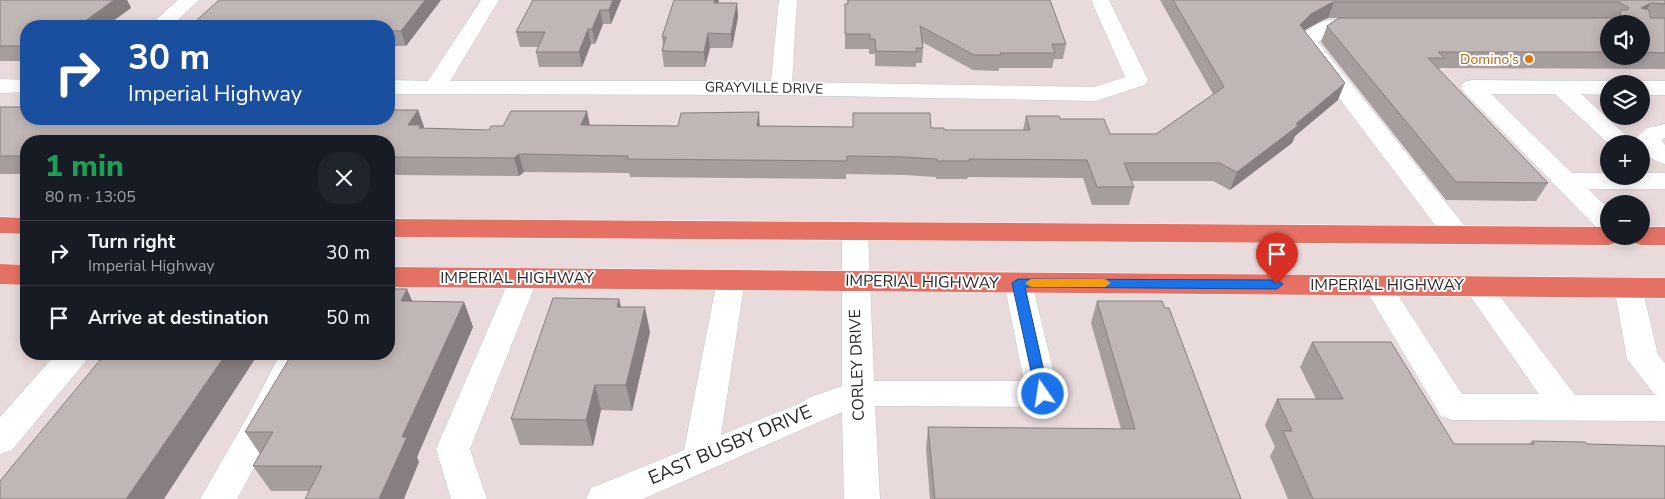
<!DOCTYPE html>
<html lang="en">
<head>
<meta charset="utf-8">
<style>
	:root { --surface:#171b24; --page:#20242c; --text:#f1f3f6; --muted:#9ea1a6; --line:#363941 }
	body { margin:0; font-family:"Nunito Sans",sans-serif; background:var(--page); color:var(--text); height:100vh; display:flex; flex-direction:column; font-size:19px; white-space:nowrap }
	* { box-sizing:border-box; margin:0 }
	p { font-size:16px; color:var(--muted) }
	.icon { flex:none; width:28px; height:28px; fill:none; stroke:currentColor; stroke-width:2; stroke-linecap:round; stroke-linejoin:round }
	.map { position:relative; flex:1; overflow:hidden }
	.panel { position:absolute; left:20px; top:135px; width:375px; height:225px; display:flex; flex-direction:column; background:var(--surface); border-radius:20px; box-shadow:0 2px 12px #0003 }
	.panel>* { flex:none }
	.hud { position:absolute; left:20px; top:20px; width:375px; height:105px; border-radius:20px; box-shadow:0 2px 12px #0003; background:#1a4fa0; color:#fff; overflow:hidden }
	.controls { position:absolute; left:1600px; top:15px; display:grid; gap:10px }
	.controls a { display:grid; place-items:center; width:50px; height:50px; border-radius:50%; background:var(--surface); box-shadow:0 2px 12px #0003; font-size:25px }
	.pin { position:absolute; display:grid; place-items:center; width:42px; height:42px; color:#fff; margin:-51px -21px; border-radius:50% 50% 50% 0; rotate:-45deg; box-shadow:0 0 5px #0007 }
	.pin .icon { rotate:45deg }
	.me { position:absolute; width:55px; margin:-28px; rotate:347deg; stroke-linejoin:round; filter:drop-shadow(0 0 4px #0008) }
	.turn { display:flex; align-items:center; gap:18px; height:105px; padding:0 25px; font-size:22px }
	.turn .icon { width:65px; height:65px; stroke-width:2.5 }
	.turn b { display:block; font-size:35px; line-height:42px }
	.round { display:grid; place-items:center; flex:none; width:52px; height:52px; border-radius:20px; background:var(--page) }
	.summary { display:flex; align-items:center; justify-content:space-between; height:85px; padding:0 25px }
	h1 { font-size:30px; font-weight:800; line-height:38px; color:#1e9e55 }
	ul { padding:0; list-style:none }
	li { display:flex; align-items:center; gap:15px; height:65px; padding:0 25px; border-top:1px solid var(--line) }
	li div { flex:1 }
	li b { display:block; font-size:19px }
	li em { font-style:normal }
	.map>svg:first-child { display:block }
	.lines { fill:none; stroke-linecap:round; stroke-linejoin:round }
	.minor-casing { stroke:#becbcd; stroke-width:1 }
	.major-casing { stroke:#fff; stroke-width:1 }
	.minor { fill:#fff; fill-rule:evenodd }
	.major { fill:#e47164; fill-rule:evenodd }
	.wall { fill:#a69d9d; fill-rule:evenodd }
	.shaded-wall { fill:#877f7f }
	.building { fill:#c1b6b6; stroke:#877f7f }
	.route { fill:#1a73e8; stroke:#114b97 }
	.slow { fill:#f59e0b }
	.food-dot { fill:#e8710a; stroke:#fff; stroke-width:2 }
	.labels { text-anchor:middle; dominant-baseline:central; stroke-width:4; stroke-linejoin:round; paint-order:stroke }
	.far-food-label { font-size:14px; fill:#c56008; stroke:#fff; text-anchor:end }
	.far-street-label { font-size:14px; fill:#272727; stroke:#fff }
	.street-label { font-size:16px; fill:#272727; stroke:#fff }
	.near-street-label { font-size:19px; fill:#272727; stroke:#fff }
</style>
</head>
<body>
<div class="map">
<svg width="1665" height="499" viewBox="0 0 1665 499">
	<rect width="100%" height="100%" fill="#e9dadb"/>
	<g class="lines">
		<defs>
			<path id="minor" d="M 178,0 L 199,0 L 171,26 L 149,26 Z
				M 481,0 L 499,0 L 450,81 L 771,81 L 779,0 L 797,0 L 792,82 L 1094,87 L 1125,77 L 1091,0 L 1109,0 L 1148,80 L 1145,85 L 1096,101 L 781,95 L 389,94 L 389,80 L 428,81 Z
				M 1328,20 L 1371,22 L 1374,26 L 1371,30 L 1332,32 L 1318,42 L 1467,229 L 1470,235 L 1467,241 L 1457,244 L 1447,241 L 1296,41 C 1302,32 1317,23 1328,20 Z
				M 0,79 L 26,80 L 26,92 L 0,93 Z
				M 1472,80 L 1609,81 L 1617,83 L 1609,84 L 1609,95 L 1581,94 L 1635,144 L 1609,144 L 1555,94 L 1491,94 L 1572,173 L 1609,173 L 1609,176 L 1641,176 L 1641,173 L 1665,173 L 1665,189 L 1588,189 L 1609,209 L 1609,233 L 1600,231 L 1464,92 L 1461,87 L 1464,82 Z
				M 1641,81 L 1665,81 L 1665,95 L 1641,95 L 1641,84 L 1633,84 Z
				M 1665,124 L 1665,138 L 1661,140 L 1665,145 L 1665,164 C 1656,162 1641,154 1641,144 L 1639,144 L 1636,138 L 1647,128 Z
				M 855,222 L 864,225 L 868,231 L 874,381 L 1024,381 L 1004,283 L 1008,276 L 1018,273 L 1028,276 L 1032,283 L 1059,394 L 1054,403 L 1043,407 L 875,406 L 880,499 L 844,499 L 842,412 L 643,499 L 586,499 L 591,488 L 684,450 L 717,280 L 721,273 L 731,270 L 741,273 L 745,280 L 721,435 L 801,403 L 808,398 L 842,386 L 842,231 L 846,225 Z
				M 524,268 L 534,271 L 538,278 L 470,449 L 487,499 L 451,499 L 436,449 L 510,278 L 514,271 Z
				M 1377,275 L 1387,278 L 1462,394 L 1539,394 L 1463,286 L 1467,279 L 1477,276 L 1487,279 L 1575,395 L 1658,395 L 1654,394 L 1627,359 L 1614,287 L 1618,280 L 1628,277 L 1638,280 L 1642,287 L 1658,355 L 1665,363 L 1665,421 L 1453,420 L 1441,416 L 1363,285 L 1367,278 Z
				M 56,354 L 90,354 L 85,362 L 12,450 L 0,454 L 0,417 Z
				M 280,354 L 311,354 L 280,420 L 237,499 L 200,499 L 250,412 Z"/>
			<path id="major" d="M 0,217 L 26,218 L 26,234 L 0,233 Z
				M 389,219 L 1609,227 L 1609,236 L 1622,236 L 1619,242 L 1609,245 L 389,237 Z
				M 1641,227 L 1665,227 L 1665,245 L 1641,245 L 1631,242 L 1628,236 L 1641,236 Z
				M 0,264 L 26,265 L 26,285 L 0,284 Z
				M 389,267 L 1665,278 L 1665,298 L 389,287 Z"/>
		</defs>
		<!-- minor casing -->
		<use href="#minor" class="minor-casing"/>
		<!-- major casing -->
		<use href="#major" class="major-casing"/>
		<!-- minor -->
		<use href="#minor" class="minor"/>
		<!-- major -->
		<use href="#major" class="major"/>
	</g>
	<!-- wall -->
	<path class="wall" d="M 0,0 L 127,0 L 131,8 L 106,26 L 26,26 L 26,61 L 0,61 Z
		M 441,0 L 406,46 L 389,46 L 389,26 Z
		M 533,0 L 621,0 L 611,24 L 603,24 L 595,44 L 591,44 L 582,67 L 539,67 L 536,52 L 538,47 L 520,47 L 516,32 Z
		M 847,0 L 1050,0 L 1066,44 L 1063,59 L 1054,59 L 1052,68 L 999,68 L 999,71 L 973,70 L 922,42 L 923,48 L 922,63 L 916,63 L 916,67 L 875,66 L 875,54 L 869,54 L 869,49 L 845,49 L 845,4 L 848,4 Z
		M 1160,0 L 1665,0 L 1665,69 L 1440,68 L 1439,70 L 1548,183 L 1536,201 L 1446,200 L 1321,42 L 1327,26 L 1338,18 L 1328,18 L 1323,20 L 1304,30 L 1338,100 L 1295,136 L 1292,143 L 1230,190 L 1213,181 L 1131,181 L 1134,187 L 1129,205 L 1092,205 L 1083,178 L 968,177 L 967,179 L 936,179 L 936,177 L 904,175 L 846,174 L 846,179 L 630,177 L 629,173 L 524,172 L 519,176 L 396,175 L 395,173 L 389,173 L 389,141 L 26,141 L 26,174 L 0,174 L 0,107 L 418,110 L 424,127 L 423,128 L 489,130 L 503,126 L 587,111 L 590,125 L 678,126 L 759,112 L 759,126 L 853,127 L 853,113 L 944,130 L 1023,130 L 1026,116 L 1060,119 L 1110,134 L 1156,134 L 1213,94 ZM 1609,24 L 1641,24 L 1641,56 L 1609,56 Z
		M 719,3 L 737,3 L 738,17 L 732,48 L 710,48 L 705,67 L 664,67 L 662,51 L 663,46 L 662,37 Z
		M 619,299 L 621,307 L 650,332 L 632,411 L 601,410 L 593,446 L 520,445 L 511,419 Z
		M 412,301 L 464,302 L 473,327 L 417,457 L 419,462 L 309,491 L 271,491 L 253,466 L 260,454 L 245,432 Z
		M 1097,301 L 1241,499 L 930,499 L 926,449 L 928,427 L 1121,429 L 1091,323 Z
		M 1312,342 L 1454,444 L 1530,444 L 1532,441 L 1587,444 L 1665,499 L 1288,499 L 1270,456 L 1275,447 L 1265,425 L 1277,399 L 1316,399 L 1300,367 Z
		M 112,354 L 279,354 L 275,359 L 107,359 Z"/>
	<!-- shaded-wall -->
	<path class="shaded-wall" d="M 114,0 L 127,0 L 131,8 L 106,26 L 78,26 Z
		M 425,0 L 441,0 L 406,46 L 401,31 Z
		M 613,0 L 621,0 L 611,24 L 609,10 Z
		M 715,0 L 719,0 L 715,17 L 714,3 Z
		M 1334,2 L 1328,18 L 1323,20 L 1305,30 L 1294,41 L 1300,25 L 1311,14 L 1329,4 Z
		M 737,3 L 738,17 L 732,48 L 731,34 Z
		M 1651,3 L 1641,19 L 1641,8 Z
		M 600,10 L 603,24 L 595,44 L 592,29 Z
		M 588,29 L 591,44 L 582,67 L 579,52 Z
		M 708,33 L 710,48 L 705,67 L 704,52 Z
		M 26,44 L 26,52 L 22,46 Z
		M 1345,83 L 1338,100 L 1295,136 L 1292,143 L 1230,190 L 1237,172 Z
		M 418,110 L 424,127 L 423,129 L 408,125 Z
		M 587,111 L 590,128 L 581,125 Z
		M 759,112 L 760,129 L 757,126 Z
		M 519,154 L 524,172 L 519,176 L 514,158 Z
		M 407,289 L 418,314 L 401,301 Z
		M 619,299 L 625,324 L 617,307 Z
		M 464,302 L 473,327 L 417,457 L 419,462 L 404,499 L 379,499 L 402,437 Z
		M 645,307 L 650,332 L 632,411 L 626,385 Z
		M 226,354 L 252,354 L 255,359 L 164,499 L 126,499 Z
		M 272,354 L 279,354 L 275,359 Z
		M 595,385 L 601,410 L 593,446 L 586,420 Z"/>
	<!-- building -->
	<path class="building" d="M 0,0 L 114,0 L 78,26 L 26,26 L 26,44 L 22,46 L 0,46 Z
		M 219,0 L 425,0 L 401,31 L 389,31 L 389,26 L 190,26 Z
		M 533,0 L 613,0 L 609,10 L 600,10 L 592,29 L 588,29 L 579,52 L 536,52 L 545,32 L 516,32 Z
		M 674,0 L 715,0 L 714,3 L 737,3 L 731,34 L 708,33 L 704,52 L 662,51 L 666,37 L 662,37 Z
		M 848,0 L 1050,0 L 1066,44 L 1052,44 L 1055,53 L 1000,53 L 1001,55 L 974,55 L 920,26 L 923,48 L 916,48 L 917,52 L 876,51 L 875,39 L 870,39 L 870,34 L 845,34 L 845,4 L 848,4 Z
		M 1173,0 L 1665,0 L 1665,4 L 1651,3 L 1641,8 L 1649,10 L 1650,18 L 1665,18 L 1665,53 L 1641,52 L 1641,24 L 1609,24 L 1609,52 L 1438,52 L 1445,58 L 1428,58 L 1548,183 L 1456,182 L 1327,26 L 1339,18 L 1619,18 L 1621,10 L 1627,10 L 1629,8 L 1619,2 L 1334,2 L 1329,4 L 1311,14 L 1300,25 L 1345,83 L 1296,124 L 1299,125 L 1237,172 L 1219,163 L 1124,163 L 1134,187 L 1097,187 L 1087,160 L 969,159 L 970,161 L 937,161 L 937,159 L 905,157 L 847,156 L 847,161 L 627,159 L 628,156 L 519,154 L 514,158 L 389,157 L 390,156 L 389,156 L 389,141 L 26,141 L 26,156 L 0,156 L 0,107 L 26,107 L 26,119 L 389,119 L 389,110 L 418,110 L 408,125 L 421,125 L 419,128 L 489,130 L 491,126 L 503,126 L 511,111 L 587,111 L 581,125 L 678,126 L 681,113 L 759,112 L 757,126 L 853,127 L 853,113 L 930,113 L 931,128 L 944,128 L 944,130 L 1030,130 L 1026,116 L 1059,116 L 1060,119 L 1104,119 L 1110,134 L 1156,134 L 1224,87 Z
		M 389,289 L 407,289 L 401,301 L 464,302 L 402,437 L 407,437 L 379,499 L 305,499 L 322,466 L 253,466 L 273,432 L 245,432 L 292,354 L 389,354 Z
		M 553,298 L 619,299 L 617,307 L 645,307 L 626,385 L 595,385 L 586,420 L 511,419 Z
		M 1097,301 L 1162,301 L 1165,308 L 1169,308 L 1241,499 L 935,499 L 928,427 L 1135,429 Z
		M 1312,342 L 1391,342 L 1454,444 L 1534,444 L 1532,441 L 1585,442 L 1587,444 L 1665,446 L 1665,499 L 1313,499 L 1283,431 L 1292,431 L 1277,399 L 1343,399 Z
		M 112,354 L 226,354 L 126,499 L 0,499 L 0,481 L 100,360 L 107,359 Z"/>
	<!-- route -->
	<path class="route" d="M 1018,279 L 1277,280 L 1283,284 L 1277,289 L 1025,287 L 1049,394 L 1048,398 L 1043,399 L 1038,398 L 1036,394 L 1012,283 Z"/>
	<!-- slow -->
	<path class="slow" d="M 1031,279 L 1105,279 L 1111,283 L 1105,287 L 1031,287 L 1025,283 Z"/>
	<!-- markers -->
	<circle class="food-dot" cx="1529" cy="59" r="5"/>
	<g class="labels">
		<!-- far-food labels -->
		<g class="far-food-label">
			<text x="1519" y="59">Domino's</text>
		</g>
		<!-- far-street labels -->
		<g class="far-street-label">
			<text transform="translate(764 88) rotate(1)">GRAYVILLE DRIVE</text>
		</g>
		<!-- street labels -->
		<g class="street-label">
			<text x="517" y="278">IMPERIAL HIGHWAY</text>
			<text transform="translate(922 282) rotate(1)">IMPERIAL HIGHWAY</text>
			<text x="1387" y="285">IMPERIAL HIGHWAY</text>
			<text transform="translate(857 365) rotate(-92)">CORLEY DRIVE</text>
		</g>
		<!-- near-street labels -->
		<g class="near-street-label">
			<text transform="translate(730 445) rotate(-23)">EAST BUSBY DRIVE</text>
		</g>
	</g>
</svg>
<div class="controls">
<a><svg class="icon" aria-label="sound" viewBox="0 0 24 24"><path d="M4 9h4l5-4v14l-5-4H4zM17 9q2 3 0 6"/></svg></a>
<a><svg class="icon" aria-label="layers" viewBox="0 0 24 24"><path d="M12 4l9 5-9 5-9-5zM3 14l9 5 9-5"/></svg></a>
<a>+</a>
<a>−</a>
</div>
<div class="pin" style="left:1277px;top:284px;background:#d93025"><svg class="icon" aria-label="arrive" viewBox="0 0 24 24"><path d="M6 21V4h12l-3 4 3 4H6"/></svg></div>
<svg class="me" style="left:1043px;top:394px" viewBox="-20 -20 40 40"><circle r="17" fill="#1a73e8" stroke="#fff" stroke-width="3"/><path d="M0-11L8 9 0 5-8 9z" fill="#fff"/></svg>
<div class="hud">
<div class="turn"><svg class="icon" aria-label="right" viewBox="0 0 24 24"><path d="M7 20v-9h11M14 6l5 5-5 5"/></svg><div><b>30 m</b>Imperial Highway</div></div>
</div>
<section class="panel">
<div class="summary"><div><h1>1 min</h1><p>80 m · 13:05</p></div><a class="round"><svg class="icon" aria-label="close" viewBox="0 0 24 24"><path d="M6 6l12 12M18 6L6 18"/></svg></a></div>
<ul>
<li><svg class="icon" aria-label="right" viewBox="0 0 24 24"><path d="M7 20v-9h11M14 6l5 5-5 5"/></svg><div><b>Turn right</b><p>Imperial Highway</p></div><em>30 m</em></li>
<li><svg class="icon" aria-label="arrive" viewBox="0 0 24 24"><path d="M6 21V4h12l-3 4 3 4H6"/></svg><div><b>Arrive at destination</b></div><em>50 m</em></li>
</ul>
</section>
</div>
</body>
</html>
